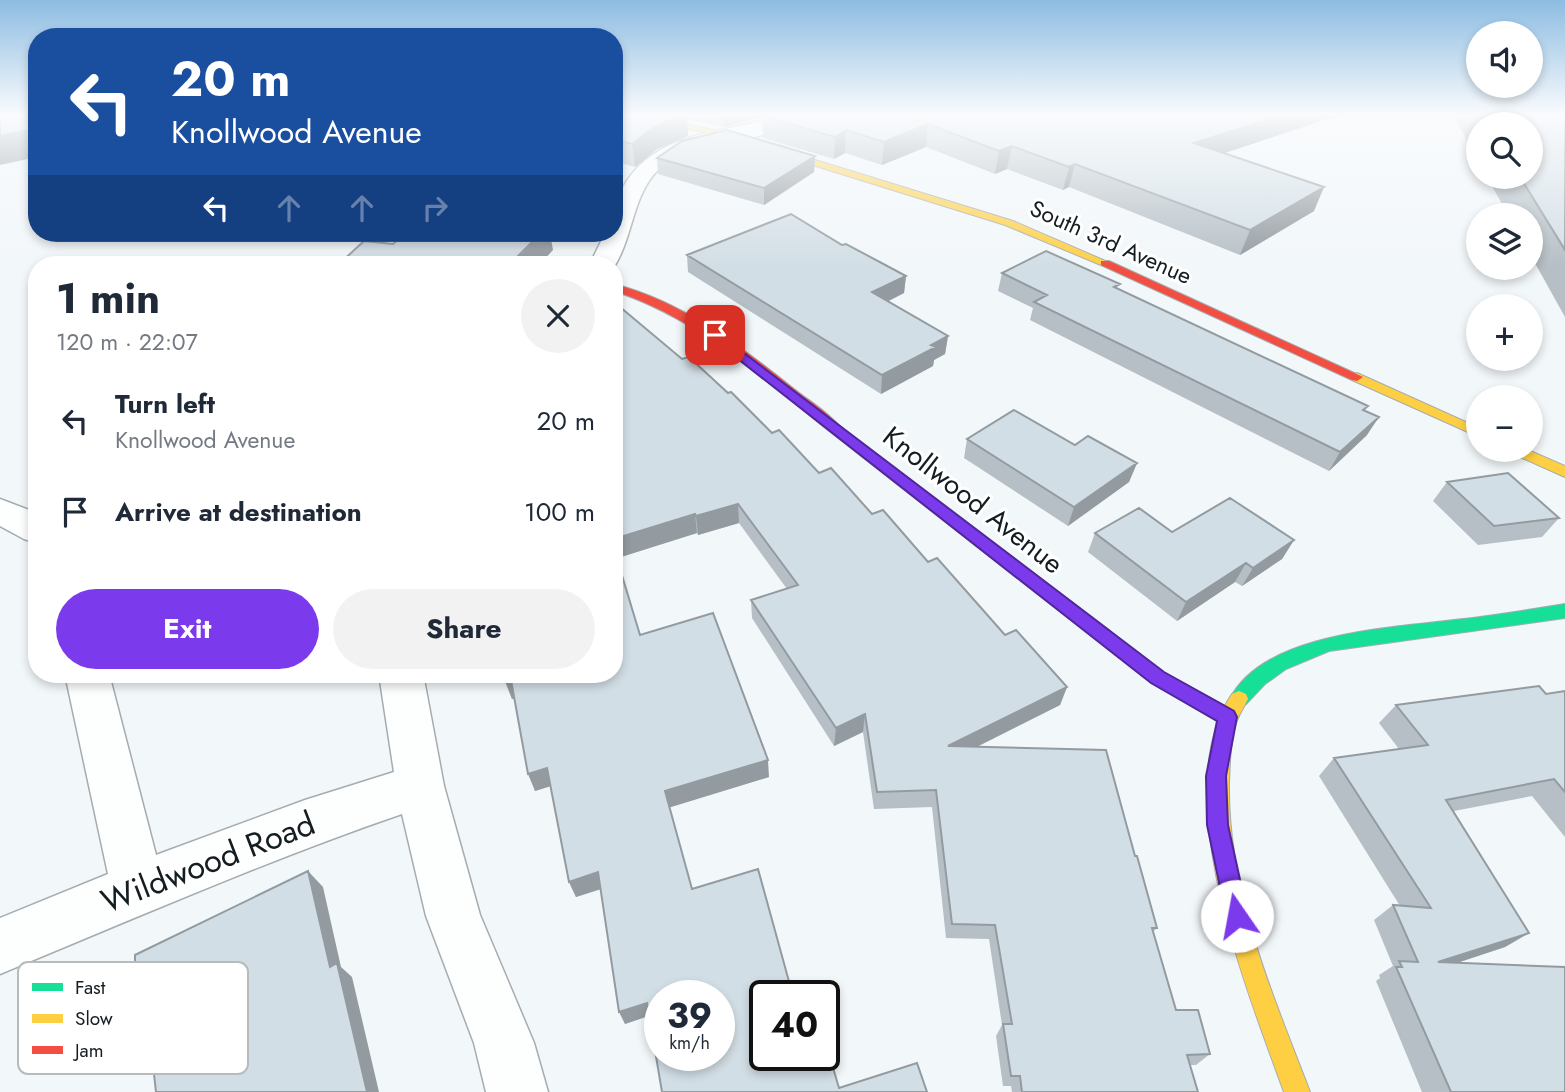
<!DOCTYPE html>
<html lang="en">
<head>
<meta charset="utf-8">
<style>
	:root { --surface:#fff; --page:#f2f2f3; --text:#1f2937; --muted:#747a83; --accent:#7c3aed }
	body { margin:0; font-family:Jost,sans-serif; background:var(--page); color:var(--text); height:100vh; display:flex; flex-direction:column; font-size:26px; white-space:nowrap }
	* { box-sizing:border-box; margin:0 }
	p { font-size:23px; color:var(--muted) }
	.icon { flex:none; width:38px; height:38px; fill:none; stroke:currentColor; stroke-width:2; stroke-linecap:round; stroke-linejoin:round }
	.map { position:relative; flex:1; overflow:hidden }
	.side { position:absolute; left:28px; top:256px; width:595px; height:427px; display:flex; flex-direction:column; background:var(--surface); border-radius:28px; box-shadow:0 4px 10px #0003 }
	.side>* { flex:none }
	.guide { position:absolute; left:28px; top:28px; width:595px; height:214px; border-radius:28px; box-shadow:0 4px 10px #0003; background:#1a4fa0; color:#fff; overflow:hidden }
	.tools { position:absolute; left:1466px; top:21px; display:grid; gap:14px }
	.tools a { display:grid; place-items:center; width:77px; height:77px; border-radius:50%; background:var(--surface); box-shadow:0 4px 10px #0003; font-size:35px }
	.speed { position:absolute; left:644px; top:980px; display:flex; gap:14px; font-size:35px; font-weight:700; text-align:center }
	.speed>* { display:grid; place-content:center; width:91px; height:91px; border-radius:50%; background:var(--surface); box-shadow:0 4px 10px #0003; line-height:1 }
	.speed small { font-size:18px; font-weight:400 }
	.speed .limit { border:4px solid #111; border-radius:10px; background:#fff; color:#111 }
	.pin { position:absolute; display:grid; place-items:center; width:60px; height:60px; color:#fff; margin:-30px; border-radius:14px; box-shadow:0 4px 10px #0006 }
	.me { position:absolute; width:77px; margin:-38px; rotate:348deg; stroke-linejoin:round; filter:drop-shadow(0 0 5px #0008) }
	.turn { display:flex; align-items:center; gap:24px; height:147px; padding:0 28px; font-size:32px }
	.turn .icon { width:91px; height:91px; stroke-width:2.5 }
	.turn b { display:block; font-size:49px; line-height:60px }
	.lanes { display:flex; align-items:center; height:66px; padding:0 28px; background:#0003; justify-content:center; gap:35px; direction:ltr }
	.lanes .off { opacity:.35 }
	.round { display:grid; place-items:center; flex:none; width:74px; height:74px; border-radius:37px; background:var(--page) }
	.head { display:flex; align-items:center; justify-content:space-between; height:119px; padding:0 28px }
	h1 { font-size:42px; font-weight:700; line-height:52px }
	.button { display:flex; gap:14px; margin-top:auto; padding:14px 28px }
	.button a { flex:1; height:80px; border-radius:42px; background:var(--accent); color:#fff; font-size:28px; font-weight:700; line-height:80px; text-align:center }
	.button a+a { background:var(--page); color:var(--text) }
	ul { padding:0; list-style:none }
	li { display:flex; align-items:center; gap:21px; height:91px; padding:0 28px }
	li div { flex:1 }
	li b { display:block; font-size:26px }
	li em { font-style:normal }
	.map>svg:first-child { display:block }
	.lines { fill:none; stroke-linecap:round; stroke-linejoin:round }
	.street-casing { stroke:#a5acaf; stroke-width:3 }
	.fast-casing { stroke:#a5acaf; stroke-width:2 }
	.slow-casing { stroke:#a5acaf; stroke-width:2 }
	.jam-casing { stroke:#a5acaf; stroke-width:2 }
	.street { fill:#fdfefe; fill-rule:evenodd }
	.fast { fill:#16e098; fill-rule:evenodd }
	.slow { fill:#ffcf43; fill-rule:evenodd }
	.jam { fill:#f24e42; fill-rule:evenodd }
	.wall { fill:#b5bfc5 }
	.shaded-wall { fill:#939ba0 }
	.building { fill:#d2dee5; stroke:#939ba0; stroke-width:2; fill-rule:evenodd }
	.route { fill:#7c3aed; stroke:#51269a; stroke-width:2 }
	.labels { text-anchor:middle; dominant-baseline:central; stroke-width:6; stroke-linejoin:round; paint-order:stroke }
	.far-street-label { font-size:23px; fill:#141d21; stroke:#fff }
	.street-label { font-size:28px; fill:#141d21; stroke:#fff }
	.near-street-label { font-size:33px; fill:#141d21; stroke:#fff }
	.key { fill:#fff; stroke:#b8bbbc; stroke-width:2 }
	.key-label { font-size:19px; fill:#141d21 }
</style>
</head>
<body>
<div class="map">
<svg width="1565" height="1092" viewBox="0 0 1565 1092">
	<rect width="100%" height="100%" fill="#f2f7fa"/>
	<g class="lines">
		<defs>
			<path id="street" d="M 784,114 L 811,114 L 808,118 C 789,126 771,133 751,138 C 715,146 672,146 649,181 C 632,207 631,240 614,267 L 614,264 L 590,264 L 605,233 L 614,233 C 614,224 613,214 614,206 C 616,198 622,189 626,182 C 661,128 730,134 784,114 Z
				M 0,499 L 37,513 L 37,543 L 24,539 L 0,526 Z
				M 65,674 L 109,674 L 156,855 L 305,800 L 394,772 L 379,674 L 423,674 L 444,786 L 480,915 L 534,1043 L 548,1092 L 486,1092 L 474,1043 L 426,916 L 402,814 C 265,861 134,919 0,974 L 0,918 L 108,874 Z"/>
			<path id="fast" d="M 1565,604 L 1565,618 L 1329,651 L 1286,669 L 1265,684 L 1246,704 L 1239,707 L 1232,704 L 1230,699 C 1262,633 1391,628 1454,620 C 1491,616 1528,610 1565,604 Z"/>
			<path id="slow" d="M 624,114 L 637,114 L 728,133 L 1013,221 L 1110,263 L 1101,265 L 1005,225 L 723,137 Z
				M 1357,373 L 1479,428 L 1479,437 L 1352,380 L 1351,377 Z
				M 833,423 L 1110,631 L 1113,636 L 1110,641 L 1104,643 L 1098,641 L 828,430 L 826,427 Z
				M 1509,450 L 1528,450 L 1565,466 L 1565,477 L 1511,453 Z
				M 1239,691 L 1246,694 L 1248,699 C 1244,707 1239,714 1236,723 C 1230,742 1230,762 1229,782 C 1227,890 1272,993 1310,1092 L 1284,1092 C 1248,992 1166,792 1232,694 Z"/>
			<path id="jam" d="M 1101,261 L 1109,261 L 1363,377 L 1357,381 L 1352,380 L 1101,265 Z
				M 614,284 C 683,302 739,345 794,389 C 809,401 828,412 840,427 L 838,430 L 828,430 C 761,376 697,318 614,291 Z
				M 1104,629 L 1164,673 L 1234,711 L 1236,717 L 1234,723 L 1227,725 L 1220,723 L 1152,683 L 1098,641 L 1095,636 L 1098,631 Z"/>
		</defs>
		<!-- street casing -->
		<use href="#street" class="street-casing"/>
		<!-- fast casing -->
		<use href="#fast" class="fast-casing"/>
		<!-- slow casing -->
		<use href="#slow" class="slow-casing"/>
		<!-- jam casing -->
		<use href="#jam" class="jam-casing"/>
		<!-- street -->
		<use href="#street" class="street"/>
		<!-- fast -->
		<use href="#fast" class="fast"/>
		<!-- slow -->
		<use href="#slow" class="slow"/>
		<!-- jam -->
		<use href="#jam" class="jam"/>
	</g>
	<!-- wall -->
	<path class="wall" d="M 614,114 L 1342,114 L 1224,153 L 1314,211 L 1240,255 L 1069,187 L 1063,190 L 1007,169 L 995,174 L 926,147 L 882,165 L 845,153 L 834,159 L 763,138 L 762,117 L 724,127 L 687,119 L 688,136 L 657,149 L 635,167 L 614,161 Z
		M 1452,114 L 1565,114 L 1565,317 L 1531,256 L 1531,215 L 1508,215 L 1487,177 L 1531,177 L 1531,124 L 1479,124 L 1479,162 Z
		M 815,156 L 814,172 L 764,205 L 658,174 L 657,158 Z
		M 687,255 L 906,276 L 904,293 L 887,302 L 948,336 L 945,354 L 934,360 L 933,366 L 881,394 L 688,272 Z
		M 1002,273 L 1118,289 L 1368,406 L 1365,410 L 1367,435 L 1329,471 L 1030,320 L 1033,308 L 998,291 Z
		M 614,302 L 819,473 L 872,514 L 928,562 L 1005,635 L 1067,687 L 1060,705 L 977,747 L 1135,856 L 1157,928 L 1153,932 L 1176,1010 L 1210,1054 L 1196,1065 L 1190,1065 L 1198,1092 L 1012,1092 L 1011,1086 L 1003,1086 L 996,1036 L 1002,1025 L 989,939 L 946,938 L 932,807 L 874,809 L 863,732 L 834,746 L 752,618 L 751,600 L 787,589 L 739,523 L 698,535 L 697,533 L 617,558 L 640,635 L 769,777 L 669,807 L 692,889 L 765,996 L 839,1088 L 927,1092 L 662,1092 L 649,1016 L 625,1024 L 601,889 L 576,897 L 569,882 L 551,786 L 535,791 L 514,699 L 512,699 L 505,681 L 614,674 Z
		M 967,439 L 1075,445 L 1137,463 L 1129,482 L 1068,526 L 964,458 Z
		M 1447,482 L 1559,518 L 1542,537 L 1478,545 L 1433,501 Z
		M 1172,532 L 1294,540 L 1282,559 L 1242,586 L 1235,582 L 1177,621 L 1088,552 L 1095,533 Z
		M 1565,691 L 1565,837 L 1532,796 L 1454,811 L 1529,933 L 1505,947 L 1457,963 L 1565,1092 L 1422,1092 L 1376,981 L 1380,978 L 1379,975 L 1393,966 L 1374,920 L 1393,905 L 1400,906 L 1319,776 L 1334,758 L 1399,749 L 1379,723 L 1396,705 L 1546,694 Z"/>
	<!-- shaded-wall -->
	<path class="shaded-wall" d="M 687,114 L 688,136 L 657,149 L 635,167 L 632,144 L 654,127 Z
		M 723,114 L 775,114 L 762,116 L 762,117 L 724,127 Z
		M 1286,114 L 1342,114 L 1186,166 L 1194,143 Z
		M 928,124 L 926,147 L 882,165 L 884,142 Z
		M 37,128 L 37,157 L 0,165 L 0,136 Z
		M 846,130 L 845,153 L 834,159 L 835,137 Z
		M 1012,146 L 1007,169 L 995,174 L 999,151 Z
		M 815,156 L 814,172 L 764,205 L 764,188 Z
		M 1075,164 L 1069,187 L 1063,190 L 1069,167 Z
		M 1324,187 L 1314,211 L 1240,255 L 1250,230 Z
		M 541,233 L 550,233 L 553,250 L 540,264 L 510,264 Z
		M 906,276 L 904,293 L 870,310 L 872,292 Z
		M 948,336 L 945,354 L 934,360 L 933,366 L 881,394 L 882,375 L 931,345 Z
		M 1379,417 L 1367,435 L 1329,471 L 1340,452 Z
		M 1137,463 L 1129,482 L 1068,526 L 1074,507 Z
		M 738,504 L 739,523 L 698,535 L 696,516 Z
		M 695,514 L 697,533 L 615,559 L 614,539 Z
		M 1294,540 L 1282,559 L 1242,586 L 1253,568 Z
		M 1246,563 L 1235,582 L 1177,621 L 1186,602 Z
		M 511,680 L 518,698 L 512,699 L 505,681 Z
		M 1067,687 L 1060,705 L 944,763 L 948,746 Z
		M 865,714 L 863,732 L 834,746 L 836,728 Z
		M 768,760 L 769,777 L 668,808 L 665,791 Z
		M 547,768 L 554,785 L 535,791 L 528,774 Z
		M 308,871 L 323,887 L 341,967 L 352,977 L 379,1092 L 367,1092 L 330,967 Z
		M 598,872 L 604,888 L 576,897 L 569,882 Z
		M 1529,933 L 1505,947 L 1417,976 L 1438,962 Z
		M 146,1001 L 168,1014 L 113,1041 L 89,1029 Z
		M 647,1003 L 651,1015 L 625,1024 L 619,1012 Z"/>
	<!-- building -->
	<path class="building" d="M 0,114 L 37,114 L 37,128 L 0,136 Z
		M 614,114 L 687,114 L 654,127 L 632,144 L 614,139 Z
		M 768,114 L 1286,114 L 1194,143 L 1324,187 L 1250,230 L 1075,164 L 1069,167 L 1012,146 L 999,151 L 928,124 L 884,142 L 846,130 L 835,137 L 762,116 Z
		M 1481,114 L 1565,114 L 1565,250 L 1520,177 L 1531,177 L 1531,124 L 1488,124 Z
		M 727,130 L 815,156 L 764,188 L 657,158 L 682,141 Z
		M 791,214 L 842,245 L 846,244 L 906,276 L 872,292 L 948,336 L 931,345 L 936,347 L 882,375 L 687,255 Z
		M 405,233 L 541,233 L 510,264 L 339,264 L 364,241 L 393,244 Z
		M 1046,251 L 1120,284 L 1114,287 L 1368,406 L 1363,410 L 1379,417 L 1340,452 L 1034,302 L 1047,295 L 1002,273 Z
		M 614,302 L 682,359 L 689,357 L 728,393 L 731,392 L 772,433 L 779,430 L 819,473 L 831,468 L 872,514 L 883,510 L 928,562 L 937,558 L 1005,635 L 1016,630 L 1067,687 L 948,746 L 1106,750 L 1135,856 L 1137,856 L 1157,928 L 1152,928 L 1176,1010 L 1198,1010 L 1210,1054 L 1187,1055 L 1198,1092 L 1022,1092 L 1020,1076 L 1011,1076 L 1003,1024 L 1012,1024 L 995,925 L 952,924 L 936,790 L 877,792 L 865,714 L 836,728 L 751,600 L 798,585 L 738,504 L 696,516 L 695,514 L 614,539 Z
		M 1014,410 L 1075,445 L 1088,436 L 1137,463 L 1074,507 L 967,439 Z
		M 1508,473 L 1559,518 L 1494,526 L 1447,482 Z
		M 1230,498 L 1294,540 L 1253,568 L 1246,563 L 1186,602 L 1095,533 L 1139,508 L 1172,532 Z
		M 614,549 L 640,635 L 713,613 L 768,760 L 665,791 L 692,889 L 758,869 L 793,996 L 765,996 L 765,1055 L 824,1055 L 824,1037 L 839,1088 L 917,1063 L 927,1092 L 662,1092 L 647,1003 L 619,1012 L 598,872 L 569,882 L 547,768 L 528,774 L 511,680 L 505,681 L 504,674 L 614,674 ZM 660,996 L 719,996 L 719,1055 L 660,1055 Z
		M 1539,686 L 1546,694 L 1565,691 L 1565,792 L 1554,779 L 1446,800 L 1529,933 L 1438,962 L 1565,967 L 1565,1092 L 1451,1092 L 1396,967 L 1402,967 L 1399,961 L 1418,962 L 1393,905 L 1431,908 L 1334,758 L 1428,745 L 1396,705 Z
		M 308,871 L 330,967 L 337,963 L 367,1092 L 156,1092 L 146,1001 L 89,1029 L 87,987 L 135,963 L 135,955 Z"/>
	<!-- sky -->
	<linearGradient id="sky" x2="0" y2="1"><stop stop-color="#8dbce2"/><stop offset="0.43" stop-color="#f9fbfd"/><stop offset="1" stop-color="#f9fbfd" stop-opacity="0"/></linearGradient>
	<rect width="1565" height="266" fill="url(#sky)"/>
	<!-- route -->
	<path class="route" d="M 715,331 L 1164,672 L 1234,711 L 1237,717 L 1226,776 L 1228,825 L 1248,916 L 1245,924 L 1237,927 L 1229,924 L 1226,916 L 1207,825 L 1206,776 L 1217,721 L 1151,683 L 710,337 L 710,332 Z"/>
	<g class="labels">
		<!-- far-street labels -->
		<g class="far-street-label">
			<text transform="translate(1111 242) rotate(24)">South 3rd Avenue</text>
		</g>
		<!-- street labels -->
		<g class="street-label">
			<text transform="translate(973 500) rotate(38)">Knollwood Avenue</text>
		</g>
		<!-- near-street labels -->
		<g class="near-street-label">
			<text transform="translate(208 862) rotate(-21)">Wildwood Road</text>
		</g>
	</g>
	<!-- legend -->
	<rect x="18" y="962" width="230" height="112" rx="10" class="key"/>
	<rect x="32" y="983" width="31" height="8" fill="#16e098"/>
	<rect x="32" y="1014" width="31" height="9" fill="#ffcf43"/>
	<rect x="32" y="1046" width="31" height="8" fill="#f24e42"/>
	<g class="key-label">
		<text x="75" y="994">Fast</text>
		<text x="75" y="1025">Slow</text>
		<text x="75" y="1057">Jam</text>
	</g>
</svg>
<div class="tools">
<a><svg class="icon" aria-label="sound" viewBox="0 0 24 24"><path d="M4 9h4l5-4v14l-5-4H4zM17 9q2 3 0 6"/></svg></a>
<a><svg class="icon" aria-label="search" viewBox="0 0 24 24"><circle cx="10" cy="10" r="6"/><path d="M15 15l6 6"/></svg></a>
<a><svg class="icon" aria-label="layers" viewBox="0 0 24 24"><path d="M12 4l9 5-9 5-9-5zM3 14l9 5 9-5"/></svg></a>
<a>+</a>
<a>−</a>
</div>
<div class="speed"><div>39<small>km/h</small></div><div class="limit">40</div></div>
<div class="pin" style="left:715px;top:335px;background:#d93025"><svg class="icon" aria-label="arrive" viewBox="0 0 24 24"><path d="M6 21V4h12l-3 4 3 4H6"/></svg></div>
<svg class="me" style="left:1237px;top:916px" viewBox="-20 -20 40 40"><circle r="19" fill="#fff"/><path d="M0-13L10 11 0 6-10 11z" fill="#7c3aed"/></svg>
<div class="guide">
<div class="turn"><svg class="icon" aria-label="left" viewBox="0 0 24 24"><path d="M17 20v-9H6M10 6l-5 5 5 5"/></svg><div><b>20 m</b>Knollwood Avenue</div></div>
<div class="lanes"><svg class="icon" aria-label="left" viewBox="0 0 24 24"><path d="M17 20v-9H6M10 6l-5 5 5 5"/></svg><svg class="icon off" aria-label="ahead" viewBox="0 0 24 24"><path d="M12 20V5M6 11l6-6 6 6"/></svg><svg class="icon off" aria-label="ahead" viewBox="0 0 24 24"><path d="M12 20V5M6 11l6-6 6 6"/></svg><svg class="icon off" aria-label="right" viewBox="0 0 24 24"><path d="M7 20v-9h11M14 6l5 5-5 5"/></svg></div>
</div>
<section class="side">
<div class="head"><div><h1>1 min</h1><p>120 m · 22:07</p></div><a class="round"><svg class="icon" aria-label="close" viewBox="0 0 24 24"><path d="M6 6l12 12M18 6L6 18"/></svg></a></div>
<ul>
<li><svg class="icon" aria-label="left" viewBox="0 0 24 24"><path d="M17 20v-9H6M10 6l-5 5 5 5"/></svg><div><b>Turn left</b><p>Knollwood Avenue</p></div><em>20 m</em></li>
<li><svg class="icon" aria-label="arrive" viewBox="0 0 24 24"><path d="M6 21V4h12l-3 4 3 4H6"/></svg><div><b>Arrive at destination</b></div><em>100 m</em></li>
</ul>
<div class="button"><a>Exit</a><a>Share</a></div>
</section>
</div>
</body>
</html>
